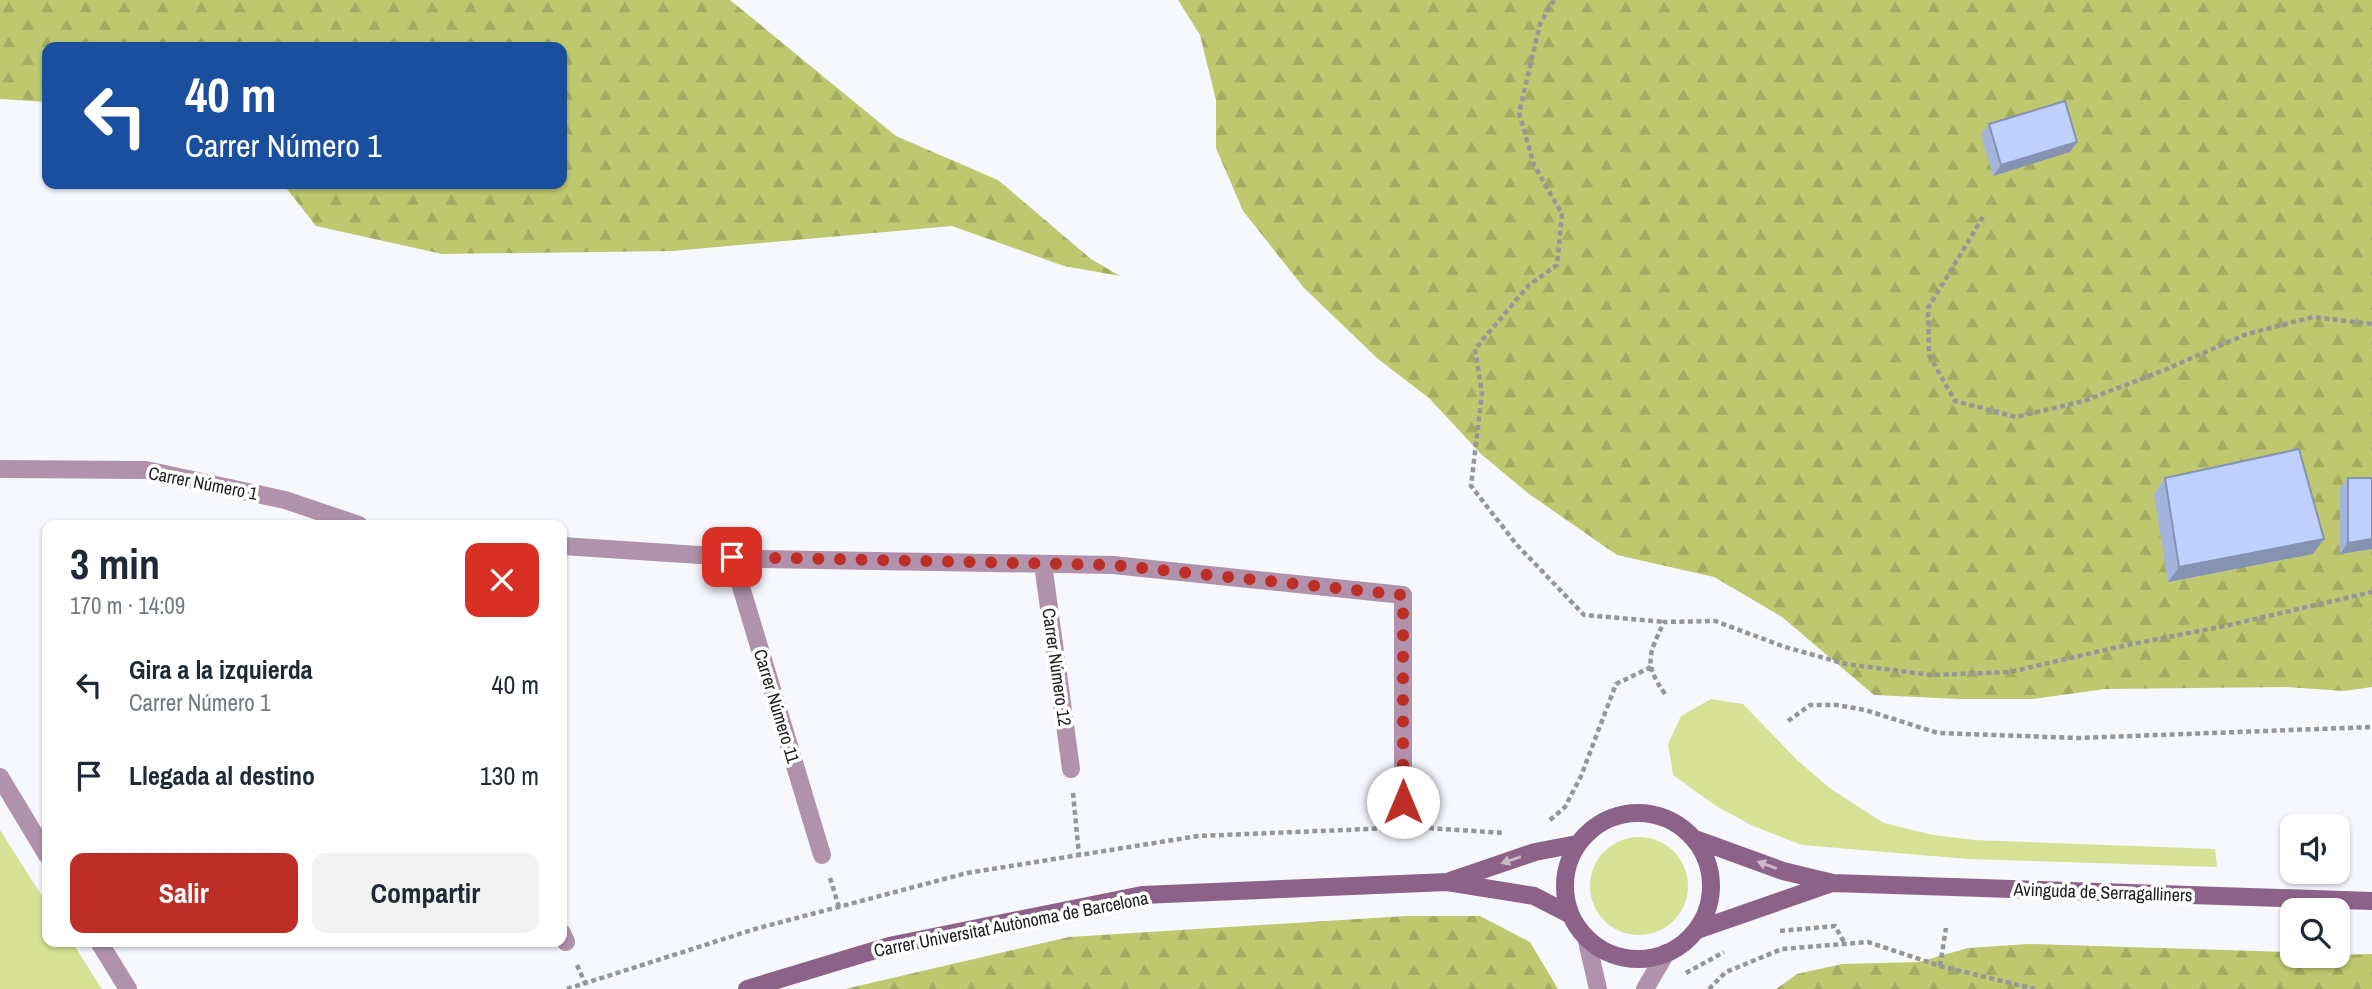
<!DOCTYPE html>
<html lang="es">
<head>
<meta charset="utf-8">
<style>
	:root { --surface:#fff; --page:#f2f2f3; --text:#1f2937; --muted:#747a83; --accent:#bd2f26 }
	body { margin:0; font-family:"Archivo Narrow",sans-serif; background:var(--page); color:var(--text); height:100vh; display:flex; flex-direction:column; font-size:26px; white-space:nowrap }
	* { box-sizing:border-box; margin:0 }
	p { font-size:23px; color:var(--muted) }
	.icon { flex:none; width:38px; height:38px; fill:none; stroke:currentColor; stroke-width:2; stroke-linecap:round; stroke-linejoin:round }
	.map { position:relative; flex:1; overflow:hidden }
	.side { position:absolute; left:42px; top:520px; width:525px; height:427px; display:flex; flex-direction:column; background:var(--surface); border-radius:14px; box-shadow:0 2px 5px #0004 }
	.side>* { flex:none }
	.guide { position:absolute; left:42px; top:42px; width:525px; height:147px; border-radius:14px; box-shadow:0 2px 5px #0004; background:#1a4fa0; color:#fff; overflow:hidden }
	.fabs { position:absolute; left:2280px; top:814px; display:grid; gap:14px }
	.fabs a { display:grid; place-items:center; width:70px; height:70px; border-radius:14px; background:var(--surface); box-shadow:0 2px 5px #0004; font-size:35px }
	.pin { position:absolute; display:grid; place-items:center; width:60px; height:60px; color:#fff; margin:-30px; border-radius:14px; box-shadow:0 4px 10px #0006 }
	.me { position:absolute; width:77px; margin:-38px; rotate:0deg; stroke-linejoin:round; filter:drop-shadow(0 0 5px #0008) }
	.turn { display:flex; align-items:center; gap:24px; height:147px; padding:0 28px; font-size:32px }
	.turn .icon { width:91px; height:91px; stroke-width:2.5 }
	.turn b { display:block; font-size:49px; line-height:60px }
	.round { display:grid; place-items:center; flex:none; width:74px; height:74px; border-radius:14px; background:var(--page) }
	.head { display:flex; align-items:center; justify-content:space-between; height:119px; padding:0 28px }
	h1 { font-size:42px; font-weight:700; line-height:52px }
	.primary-button { display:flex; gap:14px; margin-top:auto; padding:14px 28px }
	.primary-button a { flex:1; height:80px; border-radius:14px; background:var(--accent); color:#fff; font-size:28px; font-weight:700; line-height:80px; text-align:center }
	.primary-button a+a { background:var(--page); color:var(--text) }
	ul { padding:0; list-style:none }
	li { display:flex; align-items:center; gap:21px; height:91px; padding:0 28px }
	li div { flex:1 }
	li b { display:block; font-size:26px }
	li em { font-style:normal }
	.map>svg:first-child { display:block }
	.green { fill:#d6e196 }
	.forest { fill:url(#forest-firs) }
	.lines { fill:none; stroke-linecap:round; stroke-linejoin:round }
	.path { stroke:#95969a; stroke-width:4.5; stroke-dasharray:5 3.5; stroke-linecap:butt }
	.street { stroke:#b092ad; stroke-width:18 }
	.secondary { stroke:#8c6288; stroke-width:18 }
	.wall { fill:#a4b3db }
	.shaded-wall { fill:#8692b2 }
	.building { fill:#bfd0ff; stroke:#8692b2; stroke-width:2 }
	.oneway { fill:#cbb8c9 }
	.route { stroke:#bd2f26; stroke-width:12; stroke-dasharray:0 21.6 }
	.labels { text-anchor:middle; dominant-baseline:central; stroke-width:7; stroke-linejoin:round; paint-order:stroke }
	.street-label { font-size:18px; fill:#1c1d1f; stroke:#fff }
</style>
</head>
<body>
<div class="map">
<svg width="2372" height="989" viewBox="0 0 2372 989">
	<defs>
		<pattern id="forest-firs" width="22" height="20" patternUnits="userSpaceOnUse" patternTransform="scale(1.75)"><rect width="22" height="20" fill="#bdc86f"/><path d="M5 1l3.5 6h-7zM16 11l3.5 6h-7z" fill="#a2ab60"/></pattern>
	</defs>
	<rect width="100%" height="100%" fill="#f6f8fe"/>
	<!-- green -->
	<path class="green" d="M 1711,699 L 1743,704 L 1797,760 L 1831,789 L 1884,823 L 1933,835 L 1975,840 L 2215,849 L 2217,867 L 1968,859 L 1802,845 L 1753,826 L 1716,806 L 1673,775 L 1668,744 L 1681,716 Z
		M 0,830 L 47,904 L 47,942 L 72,942 L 102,989 L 0,989 Z
		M1590 886a49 49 0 1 1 98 0a49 49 0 1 1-98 0Z"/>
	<!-- forest -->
	<path class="forest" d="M 0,0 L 730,0 L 896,136 L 998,180 L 1091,259 L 1120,276 L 1064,266 L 952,226 L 673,251 L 442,254 L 316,226 L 283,184 L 562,184 L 562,47 L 47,47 L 47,102 L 0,99 Z
		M 1178,0 L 2372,0 L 2372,687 L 2344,691 L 2285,687 L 2105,689 L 2033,699 L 1959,699 L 1874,695 L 1782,617 L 1714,577 L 1617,555 L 1529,494 L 1481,454 L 1430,399 L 1377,358 L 1304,288 L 1243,211 L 1216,148 L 1216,100 L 1200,35 Z
		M 1406,916 L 1480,916 L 1530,942 L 1558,989 L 845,989 L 1069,937 Z
		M 2028,944 L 2292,952 L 2292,956 L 2372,954 L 2372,989 L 1776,989 L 1797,974 L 1842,964 L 1919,962 L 1968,948 Z"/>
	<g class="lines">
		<!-- path -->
		<path class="path" d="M 1554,0 L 1540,24 L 1519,113 L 1534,165 L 1562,214 L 1557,265 L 1529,285 L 1475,349 L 1482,393 L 1471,486 L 1517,545 L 1584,615 L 1666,622
			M 1983,217 L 1928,308 L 1929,355 L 1955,401 L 2016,417 L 2084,401 L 2162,371 L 2247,334 L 2313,317 L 2372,324
			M 1665,694 C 1643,663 1649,654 1664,622 L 1715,621 L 1785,647 L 1846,664 L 1931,675 L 2010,672 L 2122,646 L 2225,626 L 2372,592
			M 1788,721 L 1810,705 L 1837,705 L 1865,710 L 1938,733 L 2078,738 L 2372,727
			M 1073,793 L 1079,855
			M 1550,820 L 1565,807 L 1581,776 L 1616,684 L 1651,667
			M 1412,827 L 1505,833
			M 830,878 L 839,907
			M 1780,931 L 1835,926 L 1845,944
			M 577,965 L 585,983
			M 1940,966 L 1946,928
			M 1686,973 L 1724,952
			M 567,989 L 755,929 L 967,873 L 1198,836 L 1393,828
			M 1709,989 L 1726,972 L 1782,949 L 1868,942 L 1940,966 L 2035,989"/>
		<!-- street -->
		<path class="street" d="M 0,469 L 146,470 L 285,500 L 359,525
			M 562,546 L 760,559 L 1113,565 L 1403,595 L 1403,802
			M 732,557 L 822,855
			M 1043,564 L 1071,769
			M 0,777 L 47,855
			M 562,933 L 566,942
			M 1586,937 L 1598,989
			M 99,942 L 128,989
			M 1645,989 L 1666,953"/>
		<!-- secondary -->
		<path class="secondary" d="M1565 886a73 73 0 1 1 146 0a73 73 0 1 1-146 0Z
			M 1695,839 L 1783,871 L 1833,883 L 2372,901
			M 1450,881 L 1535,852 L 1577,844
			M 1697,930 L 1832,883
			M 747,989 L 889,946 L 1142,895 L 1447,882 L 1534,896 L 1571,915"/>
	</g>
	<!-- wall -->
	<path class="wall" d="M 1989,124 L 2070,152 L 1993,176 L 1981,135 Z
		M 2165,478 L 2324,539 L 2313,554 L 2168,582 L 2154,494 Z
		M 2348,478 L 2372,549 L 2340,554 L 2340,488 Z"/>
	<!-- shaded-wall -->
	<path class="shaded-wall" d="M 2077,142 L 2070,152 L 1993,176 L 2001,165 Z
		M 2324,539 L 2313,554 L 2168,582 L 2179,567 Z
		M 2372,539 L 2372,549 L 2340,554 L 2348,543 Z"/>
	<!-- building -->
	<path class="building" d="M 2065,101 L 2077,142 L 2001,165 L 1989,124 Z
		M 2299,449 L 2324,539 L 2179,567 L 2165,478 Z
		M 2348,478 L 2372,478 L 2372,539 L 2348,543 Z"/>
	<!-- one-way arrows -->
	<defs><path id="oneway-solid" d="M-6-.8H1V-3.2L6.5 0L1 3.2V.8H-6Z" transform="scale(1.75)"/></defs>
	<g class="oneway">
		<use href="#oneway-solid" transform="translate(1511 860) rotate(161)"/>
		<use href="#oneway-solid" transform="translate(1767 865) rotate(-160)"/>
	</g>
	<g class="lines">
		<!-- route -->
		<path class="route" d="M 732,557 L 1113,565 L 1403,595 L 1403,802"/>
	</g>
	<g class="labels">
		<!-- street labels -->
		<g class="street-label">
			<text transform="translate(203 483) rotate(11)">Carrer Número 1</text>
			<text transform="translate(1057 667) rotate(82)">Carrer Número 12</text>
			<text transform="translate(777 706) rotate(73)">Carrer Número 11</text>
			<text transform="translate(2103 892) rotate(2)">Avinguda de Serragalliners</text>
			<text transform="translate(1011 924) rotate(-11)">Carrer Universitat Autònoma de Barcelona</text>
		</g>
	</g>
</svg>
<div class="fabs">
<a><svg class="icon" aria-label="sound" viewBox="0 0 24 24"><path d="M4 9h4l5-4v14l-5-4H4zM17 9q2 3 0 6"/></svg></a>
<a><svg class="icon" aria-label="search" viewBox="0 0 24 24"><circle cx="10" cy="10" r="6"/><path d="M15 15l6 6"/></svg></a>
</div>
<div class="pin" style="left:732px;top:557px;background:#d93025"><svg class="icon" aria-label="arrive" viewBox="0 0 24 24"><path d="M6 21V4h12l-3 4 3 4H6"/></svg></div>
<svg class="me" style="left:1403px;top:802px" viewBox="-20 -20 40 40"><circle r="19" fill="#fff"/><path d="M0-13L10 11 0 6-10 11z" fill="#bd2f26"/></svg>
<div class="guide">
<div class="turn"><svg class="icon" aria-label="left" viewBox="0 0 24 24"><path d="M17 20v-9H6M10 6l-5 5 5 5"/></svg><div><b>40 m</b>Carrer Número 1</div></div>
</div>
<section class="side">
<div class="head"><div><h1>3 min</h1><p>170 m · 14:09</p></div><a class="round" style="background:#d93025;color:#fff"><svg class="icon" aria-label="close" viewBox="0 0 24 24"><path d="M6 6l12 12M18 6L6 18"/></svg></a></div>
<ul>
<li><svg class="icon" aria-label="left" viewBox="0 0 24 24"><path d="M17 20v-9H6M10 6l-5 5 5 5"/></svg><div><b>Gira a la izquierda</b><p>Carrer Número 1</p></div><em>40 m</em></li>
<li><svg class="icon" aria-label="arrive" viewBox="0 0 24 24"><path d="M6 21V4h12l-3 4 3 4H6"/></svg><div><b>Llegada al destino</b></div><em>130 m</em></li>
</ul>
<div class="primary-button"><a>Salir</a><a>Compartir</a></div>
</section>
</div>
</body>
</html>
